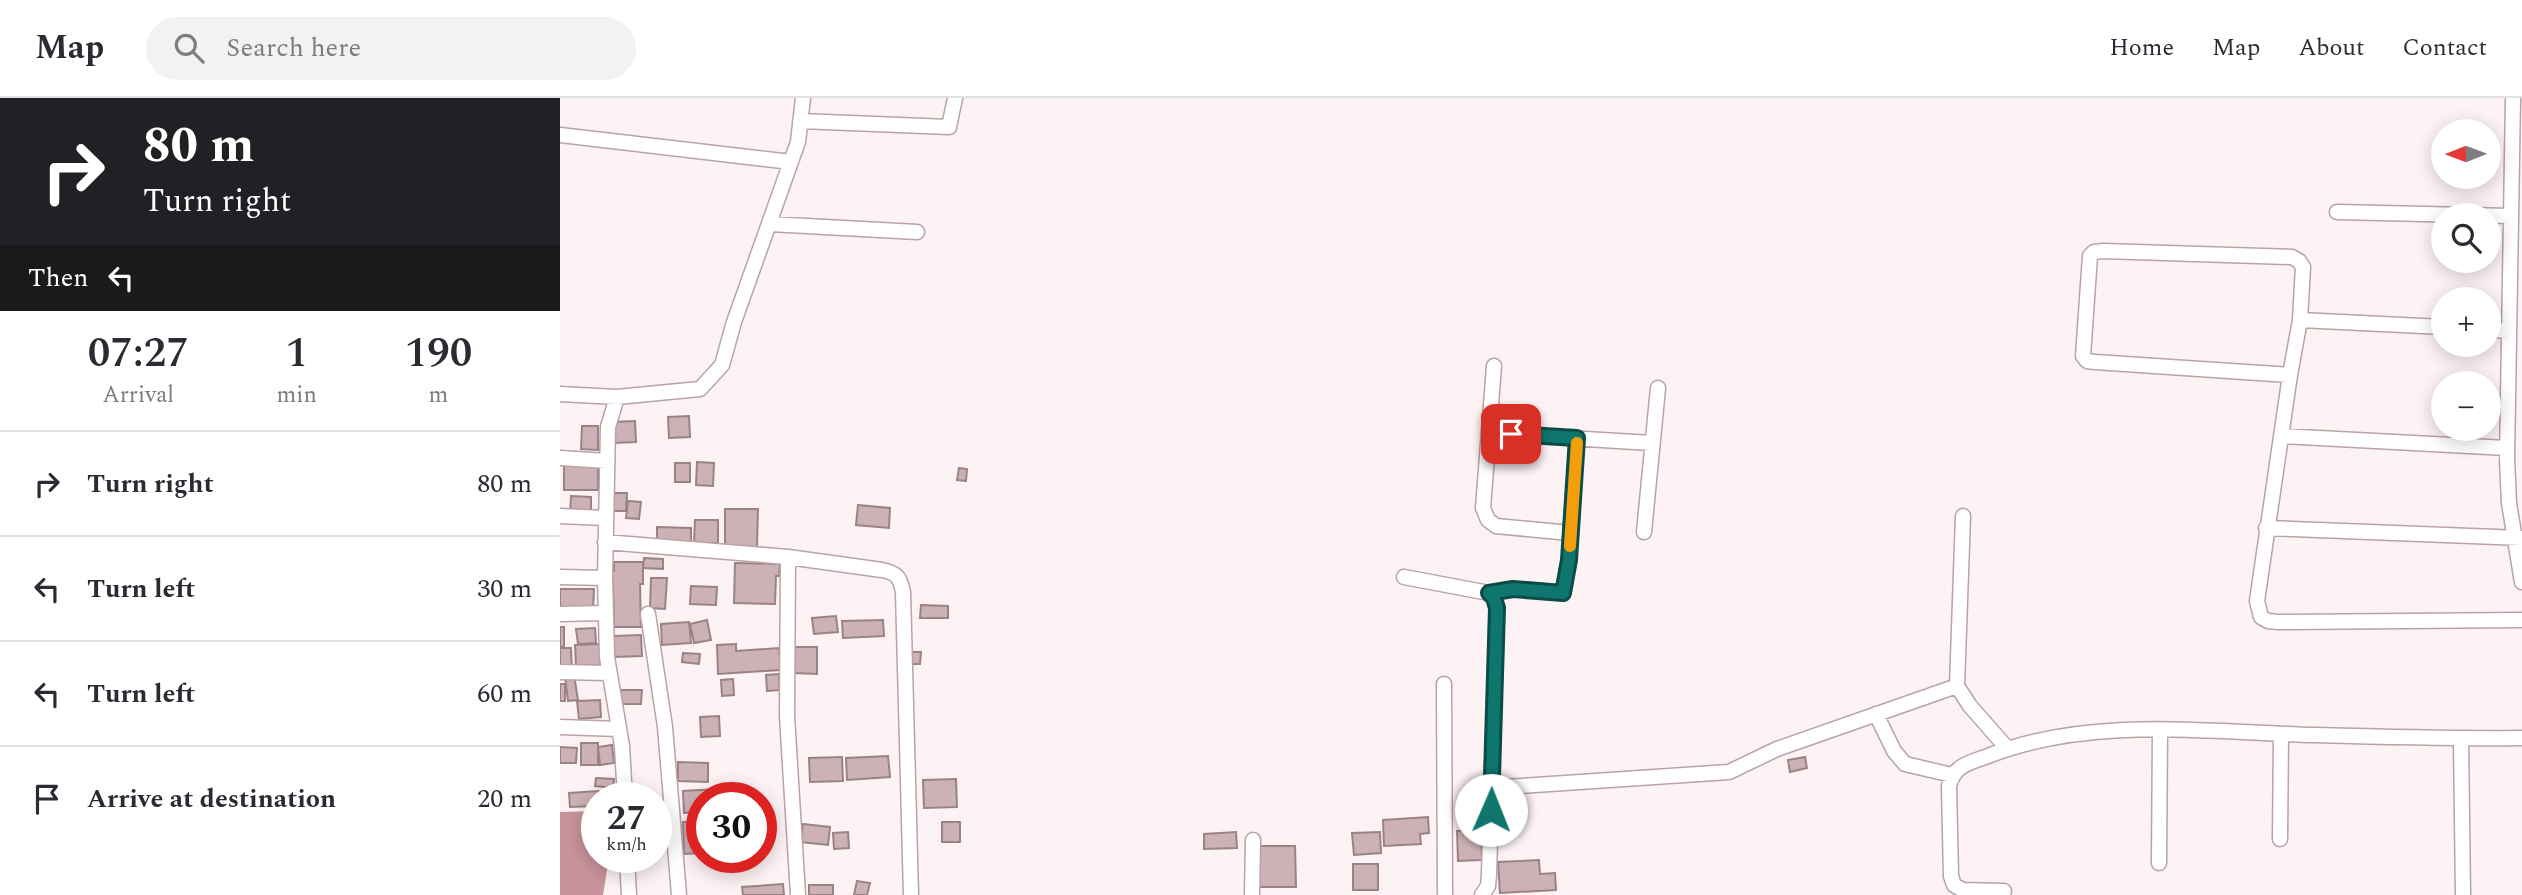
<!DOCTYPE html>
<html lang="en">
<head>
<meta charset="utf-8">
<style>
	:root { --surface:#fff; --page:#f2f2f3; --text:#2b2b33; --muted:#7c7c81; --line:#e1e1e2 }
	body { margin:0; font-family:Spectral,serif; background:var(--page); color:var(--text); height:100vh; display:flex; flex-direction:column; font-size:26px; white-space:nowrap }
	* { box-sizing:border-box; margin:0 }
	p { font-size:23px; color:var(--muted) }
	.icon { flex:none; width:38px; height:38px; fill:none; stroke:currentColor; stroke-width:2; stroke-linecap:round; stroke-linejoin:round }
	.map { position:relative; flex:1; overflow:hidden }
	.side { display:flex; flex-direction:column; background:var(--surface); width:560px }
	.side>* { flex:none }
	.banner { background:#202124; color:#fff; overflow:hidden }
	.needle { width:46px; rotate:269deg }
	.tools { position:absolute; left:1871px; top:21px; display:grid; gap:14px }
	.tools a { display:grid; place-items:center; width:70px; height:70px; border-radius:50%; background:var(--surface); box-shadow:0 4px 18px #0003; font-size:35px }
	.speed { position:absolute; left:21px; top:684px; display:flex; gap:14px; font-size:35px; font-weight:700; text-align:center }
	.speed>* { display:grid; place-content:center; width:91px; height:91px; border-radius:50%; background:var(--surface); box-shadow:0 4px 18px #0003; line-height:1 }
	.speed small { font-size:18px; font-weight:400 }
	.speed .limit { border:10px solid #d22; background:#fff; color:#111 }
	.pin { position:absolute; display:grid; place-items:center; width:60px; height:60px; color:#fff; margin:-30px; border-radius:14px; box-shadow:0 4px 10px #0006 }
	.me { position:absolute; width:77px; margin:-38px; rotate:1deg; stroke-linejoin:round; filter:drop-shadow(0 0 5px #0008) }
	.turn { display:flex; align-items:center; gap:24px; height:147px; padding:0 28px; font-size:32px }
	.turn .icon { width:91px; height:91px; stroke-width:2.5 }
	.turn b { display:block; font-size:49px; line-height:60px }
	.then { display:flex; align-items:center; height:66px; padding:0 28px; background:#0003; gap:14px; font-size:26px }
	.eta { display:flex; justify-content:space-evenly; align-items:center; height:119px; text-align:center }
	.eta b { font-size:42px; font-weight:600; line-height:49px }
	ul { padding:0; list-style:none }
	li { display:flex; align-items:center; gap:21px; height:105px; padding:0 28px; border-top:2px solid var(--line) }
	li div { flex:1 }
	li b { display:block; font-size:26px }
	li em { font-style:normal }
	header { display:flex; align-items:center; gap:42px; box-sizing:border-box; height:98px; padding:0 35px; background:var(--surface); border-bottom:2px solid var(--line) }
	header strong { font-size:33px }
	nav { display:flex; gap:38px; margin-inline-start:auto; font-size:24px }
	.search { width:490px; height:63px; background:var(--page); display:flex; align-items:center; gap:18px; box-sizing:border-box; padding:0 24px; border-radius:38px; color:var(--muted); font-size:26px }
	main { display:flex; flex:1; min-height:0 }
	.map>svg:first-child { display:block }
	.water { fill:#c9939b }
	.building { fill:#ccb2b6; stroke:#9a8285; stroke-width:2 }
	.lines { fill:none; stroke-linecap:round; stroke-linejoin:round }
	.street-casing { stroke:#bba2a5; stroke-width:17 }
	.street { stroke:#fff; stroke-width:14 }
	.route-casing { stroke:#0a4d48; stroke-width:18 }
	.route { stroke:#0f766e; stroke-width:12 }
	.slow { stroke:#f59e0b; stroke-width:12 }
</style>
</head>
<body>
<header>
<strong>Map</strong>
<div class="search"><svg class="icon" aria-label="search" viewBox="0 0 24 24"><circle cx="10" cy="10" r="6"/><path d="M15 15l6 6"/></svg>Search here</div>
<nav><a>Home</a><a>Map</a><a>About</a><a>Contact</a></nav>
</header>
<main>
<section class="side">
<div class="banner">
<div class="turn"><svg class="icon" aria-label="right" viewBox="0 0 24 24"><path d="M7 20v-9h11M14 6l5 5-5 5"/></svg><div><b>80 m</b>Turn right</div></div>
<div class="then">Then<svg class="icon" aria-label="left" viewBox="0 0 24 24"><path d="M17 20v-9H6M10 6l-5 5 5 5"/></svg></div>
</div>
<div class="eta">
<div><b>07:27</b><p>Arrival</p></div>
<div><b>1</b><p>min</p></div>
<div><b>190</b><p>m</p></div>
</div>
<ul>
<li><svg class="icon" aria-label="right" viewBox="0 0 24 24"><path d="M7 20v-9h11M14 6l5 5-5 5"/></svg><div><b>Turn right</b></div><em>80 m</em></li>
<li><svg class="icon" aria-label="left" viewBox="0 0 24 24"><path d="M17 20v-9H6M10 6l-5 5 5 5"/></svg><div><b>Turn left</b></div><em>30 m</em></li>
<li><svg class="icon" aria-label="left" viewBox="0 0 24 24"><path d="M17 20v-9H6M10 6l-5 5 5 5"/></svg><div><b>Turn left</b></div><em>60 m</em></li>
<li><svg class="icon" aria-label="arrive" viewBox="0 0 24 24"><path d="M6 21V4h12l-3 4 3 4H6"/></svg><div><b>Arrive at destination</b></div><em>20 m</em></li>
</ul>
</section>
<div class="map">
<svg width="1962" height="797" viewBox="0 0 1962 797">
	<rect width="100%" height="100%" fill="#fdf2f4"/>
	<!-- water -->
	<path class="water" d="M 37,713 L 37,760 L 49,760 L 43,797 L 0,797 L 0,714 Z"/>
	<!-- building -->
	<path class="building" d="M 129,318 L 130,339 L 109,340 L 108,319 Z
		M 75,323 L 76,344 L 52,345 L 51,324 Z
		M 22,328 L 38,328 L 38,352 L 21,351 Z
		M 137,364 L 154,365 L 153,388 L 136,387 Z
		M 115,365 L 130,365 L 130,384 L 115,384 Z
		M 4,366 L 38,366 L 38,392 L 4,392 Z
		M 399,370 L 407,371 L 406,383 L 397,382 Z
		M 50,395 L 67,395 L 66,413 L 50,413 Z
		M 11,398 L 31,399 L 31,418 L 10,417 Z
		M 68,403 L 81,404 L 79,421 L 66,420 Z
		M 298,407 L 330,410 L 329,430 L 296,427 Z
		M 165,411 L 198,411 L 197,449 L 165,449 Z
		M 135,422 L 158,422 L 158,445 L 134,445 Z
		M 97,429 L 131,430 L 131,444 L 97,444 Z
		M 84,460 L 103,461 L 103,471 L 83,470 Z
		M 54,464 L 83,464 L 83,486 L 80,486 L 81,529 L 54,529 L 53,489 L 48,489 L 48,473 L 54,473 Z
		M 175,465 L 220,466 L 219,478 L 216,478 L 215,506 L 174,505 Z
		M 91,480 L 107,480 L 105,511 L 90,510 Z
		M 131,488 L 157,489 L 156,507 L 130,506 Z
		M 0,491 L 34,491 L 33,513 L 0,513 Z
		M 361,507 L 388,508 L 388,520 L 360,520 Z
		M 276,518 L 278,534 L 254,536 L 252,520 Z
		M 147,522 L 151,542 L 134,545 L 130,526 Z
		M 323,522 L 324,538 L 283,540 L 282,523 Z
		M 129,524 L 131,545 L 102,547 L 101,526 Z
		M 0,529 L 4,529 L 4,549 L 0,549 Z
		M 35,530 L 36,545 L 18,546 L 16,531 Z
		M 81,537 L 82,558 L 54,559 L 53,538 Z
		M 41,546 L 42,567 L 16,568 L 15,547 Z
		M 176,546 L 176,553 L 219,550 L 221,572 L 158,576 L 157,547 Z
		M 234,549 L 257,549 L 257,576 L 234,575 Z
		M 0,550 L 11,550 L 12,572 L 0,572 Z
		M 347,554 L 361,554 L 360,566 L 347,566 Z
		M 123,555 L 140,556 L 139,566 L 122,564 Z
		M 219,576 L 220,592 L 207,593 L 206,577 Z
		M 14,577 L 18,602 L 8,603 L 5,578 Z
		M 173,581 L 174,597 L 162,598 L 161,582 Z
		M 0,586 L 5,586 L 5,603 L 0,603 Z
		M 60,592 L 82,592 L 81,606 L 60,606 Z
		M 40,602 L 41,619 L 19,621 L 17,603 Z
		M 159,618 L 160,638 L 141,639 L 140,619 Z
		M 21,645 L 38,645 L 38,667 L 21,667 Z
		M 52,647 L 54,665 L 40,667 L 38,649 Z
		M 0,649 L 17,650 L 16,665 L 0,665 Z
		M 328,658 L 330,679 L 287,682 L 286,660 Z
		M 282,659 L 283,683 L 250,684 L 249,660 Z
		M 1245,659 L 1247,670 L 1230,674 L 1228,662 Z
		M 118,664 L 148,665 L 148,684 L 118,683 Z
		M 36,680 L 54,681 L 53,690 L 35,688 Z
		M 396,681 L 397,709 L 364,710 L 363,682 Z
		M 157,691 L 157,700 L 142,700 L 142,714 L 124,715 L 123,693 Z
		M 39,693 L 37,708 L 10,709 L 9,695 Z
		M 868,719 L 869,735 L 860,736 L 861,746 L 824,748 L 823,722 Z
		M 142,723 L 142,755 L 124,756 L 123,724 Z
		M 382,724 L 400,724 L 400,744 L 382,744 Z
		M 243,726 L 270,729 L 268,747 L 241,744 Z
		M 921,732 L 922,762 L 898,763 L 897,733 Z
		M 288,734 L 289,750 L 274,751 L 273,735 Z
		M 676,734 L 677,750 L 644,751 L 644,736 Z
		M 820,734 L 821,755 L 794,757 L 792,735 Z
		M 693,748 L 735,748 L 736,789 L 693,789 Z
		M 979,762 L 980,776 L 995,775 L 996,792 L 940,795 L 938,764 Z
		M 793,766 L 818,766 L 818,792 L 793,792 Z
		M 297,783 L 310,785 L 307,797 L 294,797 Z
		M 223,786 L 224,797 L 183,797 L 182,789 Z
		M 249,787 L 273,787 L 273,797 L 249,797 Z"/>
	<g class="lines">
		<defs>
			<path id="street" d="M 1953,0 L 1947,361 L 1949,405 L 1962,484
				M 240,23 L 389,29 L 395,0
				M 0,37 L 231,64
				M 1777,114 L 1951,118
				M 210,126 L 357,134
				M 1740,222 L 1743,169 L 1739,163 L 1732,159 L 1543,153 L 1534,154 L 1530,158 L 1523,258 L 1527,263 L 1535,264 L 1730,277 L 1740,222 L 1883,229
				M 1928,232 L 1949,233
				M 934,268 L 923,410 L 928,422 L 936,428 L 1010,435
				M 1730,277 L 1697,503 L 1701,519 L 1708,523 L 1718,524 L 1962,522
				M 0,296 L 57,299 L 140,291 L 162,267 L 174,224 L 238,44 L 243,0
				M 57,299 L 48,329 L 45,480 L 47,559 L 62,648 L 65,700
				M 929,335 L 1091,345
				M 1721,338 L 1947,350
				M 0,360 L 47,363
				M 0,418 L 45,420
				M 1403,418 L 1397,588 L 1410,608 L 1447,650
				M 1706,430 L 1962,440
				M 1084,434 L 1098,290
				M 45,444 L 228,459 L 322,472 C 337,475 340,479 343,494 L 351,797
				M 228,459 L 227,618 L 238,797
				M 0,479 L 45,480
				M 844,479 L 929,495 L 934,500 L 937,510 L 929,776 L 928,788 L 922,797
				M 929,495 L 953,491 L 1003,495 L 1009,462 L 1017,340
				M 0,516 L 46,515
				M 88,516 L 105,629 L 119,797
				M 0,574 L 49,575
				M 884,586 L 885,797
				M 1316,616 L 1334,653 L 1345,666 L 1392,677
				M 0,629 L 59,631
				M 1901,641 L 1903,797
				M 931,690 L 1169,674 L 1217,651 L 1397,588
				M 1720,741 L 1721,636
				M 67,760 L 69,797
				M 1599,765 L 1600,633
				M 1444,793 L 1403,792 L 1394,787 L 1391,778 L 1389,688 C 1394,667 1409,665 1428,658 C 1530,618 1647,634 1754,637 C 1824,639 1893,641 1962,640
				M 692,797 L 693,742"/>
		</defs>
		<!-- street casing -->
		<use href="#street" class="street-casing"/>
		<!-- street -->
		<use href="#street" class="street"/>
	</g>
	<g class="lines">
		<defs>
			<path id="route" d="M 931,712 L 937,510 L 934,500 L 929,495 L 953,491 L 1003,495 L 1009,462 L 1017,340 L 951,336"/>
		</defs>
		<!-- route casing -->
		<use href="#route" class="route-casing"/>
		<!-- route -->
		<use href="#route" class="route"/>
		<!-- slow -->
		<path class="slow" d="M 1010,448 L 1017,345"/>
	</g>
</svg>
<div class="tools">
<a><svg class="needle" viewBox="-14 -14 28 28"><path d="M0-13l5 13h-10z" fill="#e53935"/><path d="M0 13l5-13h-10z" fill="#7c7c81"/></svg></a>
<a><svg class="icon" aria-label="search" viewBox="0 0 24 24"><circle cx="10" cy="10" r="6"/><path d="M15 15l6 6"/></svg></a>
<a>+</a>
<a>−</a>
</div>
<div class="speed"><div>27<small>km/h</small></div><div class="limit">30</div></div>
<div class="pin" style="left:951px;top:336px;background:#d93025"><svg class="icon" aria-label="arrive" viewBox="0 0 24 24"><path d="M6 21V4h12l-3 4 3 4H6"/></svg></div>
<svg class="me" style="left:931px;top:712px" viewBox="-20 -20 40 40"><circle r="19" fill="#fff"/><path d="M0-13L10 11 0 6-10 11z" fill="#0f766e"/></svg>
</div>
</main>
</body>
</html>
